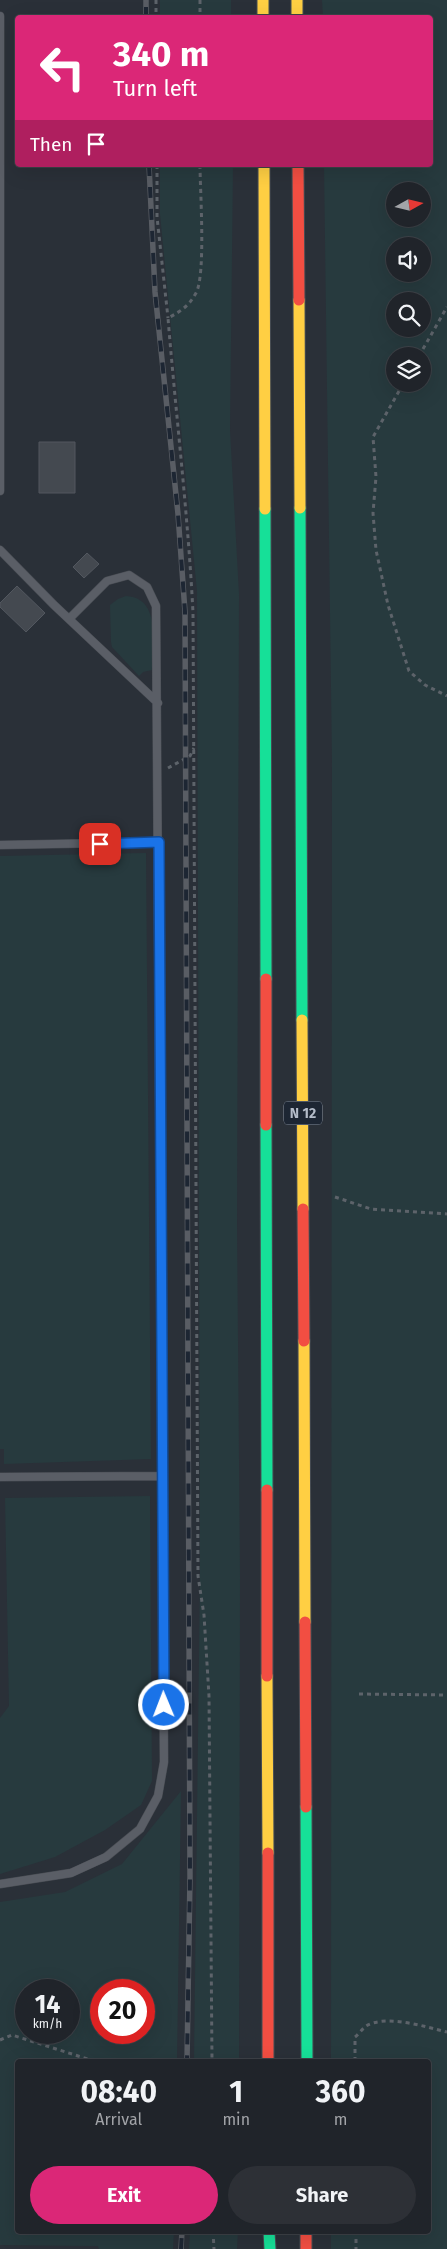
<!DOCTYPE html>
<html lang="en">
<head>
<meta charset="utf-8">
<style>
	:root { --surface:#20242a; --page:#2d3036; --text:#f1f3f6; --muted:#a2a4a8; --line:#3d4147; --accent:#db2777 }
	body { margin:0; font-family:"Fira Sans",sans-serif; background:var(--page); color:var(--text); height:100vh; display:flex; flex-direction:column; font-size:19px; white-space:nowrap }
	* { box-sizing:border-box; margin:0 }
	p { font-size:16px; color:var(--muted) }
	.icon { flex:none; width:28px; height:28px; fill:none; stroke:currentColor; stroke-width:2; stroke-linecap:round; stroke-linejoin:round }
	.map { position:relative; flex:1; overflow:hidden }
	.side { position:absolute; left:15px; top:2059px; width:416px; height:175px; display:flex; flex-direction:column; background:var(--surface); border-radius:5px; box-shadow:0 5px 20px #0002,0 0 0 1px var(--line) }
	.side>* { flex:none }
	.guide { position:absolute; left:15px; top:15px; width:418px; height:152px; border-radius:5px; box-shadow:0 5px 20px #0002,0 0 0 1px var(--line); background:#db2777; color:#fff; overflow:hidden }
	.needle { width:32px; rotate:82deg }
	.buttons { position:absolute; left:386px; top:182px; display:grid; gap:10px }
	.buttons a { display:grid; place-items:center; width:45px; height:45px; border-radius:50%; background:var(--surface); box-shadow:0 5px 20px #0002,0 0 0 1px var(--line); font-size:25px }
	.speed { position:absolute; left:15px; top:1979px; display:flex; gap:10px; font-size:25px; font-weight:700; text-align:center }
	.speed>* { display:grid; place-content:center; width:65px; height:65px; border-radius:50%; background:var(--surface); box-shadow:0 5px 20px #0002,0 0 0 1px var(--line); line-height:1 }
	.speed small { font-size:12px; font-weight:400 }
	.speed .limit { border:8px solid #d22; background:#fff; color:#111 }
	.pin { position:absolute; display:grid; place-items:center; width:42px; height:42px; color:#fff; margin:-21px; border-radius:10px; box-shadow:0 2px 8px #0006 }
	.me { position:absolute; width:55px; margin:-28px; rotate:359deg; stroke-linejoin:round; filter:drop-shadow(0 0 4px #0008) }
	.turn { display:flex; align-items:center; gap:18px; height:105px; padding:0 15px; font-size:22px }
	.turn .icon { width:65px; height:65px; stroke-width:2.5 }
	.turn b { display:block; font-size:35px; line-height:42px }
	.then { display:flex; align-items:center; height:48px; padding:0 15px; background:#0003; gap:10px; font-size:19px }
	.eta { display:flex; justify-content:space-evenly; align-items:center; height:85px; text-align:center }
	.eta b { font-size:30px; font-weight:700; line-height:35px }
	.action { display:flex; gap:10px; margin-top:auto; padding:10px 15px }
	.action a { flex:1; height:58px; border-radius:30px; background:var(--accent); color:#fff; font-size:20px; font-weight:700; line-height:58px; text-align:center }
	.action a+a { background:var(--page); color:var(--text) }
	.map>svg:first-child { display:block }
	.green { fill:#273a3e; fill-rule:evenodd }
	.building { fill:#444950; stroke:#52575f }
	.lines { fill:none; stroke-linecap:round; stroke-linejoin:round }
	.lane-casing { stroke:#484c53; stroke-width:9 }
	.fast-casing { stroke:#474c53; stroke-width:13 }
	.slow-casing { stroke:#474c53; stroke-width:13 }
	.jam-casing { stroke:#474c53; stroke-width:13 }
	.path { stroke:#5d636a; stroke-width:3; stroke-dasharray:4 4; stroke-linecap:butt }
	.lane { stroke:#5a5e66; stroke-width:8 }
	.fast { stroke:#16e098; stroke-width:11 }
	.slow { stroke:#ffcf43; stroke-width:11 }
	.jam { stroke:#f24e42; stroke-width:11 }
	.rail-casing { stroke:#595d64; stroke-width:5.5 }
	.rail { stroke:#1d2633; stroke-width:4; stroke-dasharray:11; stroke-linecap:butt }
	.route-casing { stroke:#114b97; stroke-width:12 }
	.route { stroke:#1a73e8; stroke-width:9 }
	.labels { text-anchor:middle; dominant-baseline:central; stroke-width:5; stroke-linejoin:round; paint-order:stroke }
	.shield { fill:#1d2633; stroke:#878f9c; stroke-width:1 }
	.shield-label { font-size:14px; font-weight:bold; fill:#b4bcc9 }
</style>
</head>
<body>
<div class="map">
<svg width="447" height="2249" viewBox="0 0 447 2249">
	<rect width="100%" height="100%" fill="#2a3038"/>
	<!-- green -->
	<path class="green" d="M 160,0 L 231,0 L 231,17 L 160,17 Z
		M 322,0 L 447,0 L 447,2249 L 331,2249 L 331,2231 L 429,2231 L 429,2061 L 331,2061 L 332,762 L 324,165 L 430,165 L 430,18 L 323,17 ZM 395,191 L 422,191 L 422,219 L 395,219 ZM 395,246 L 422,246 L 422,274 L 395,274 ZM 395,301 L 422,301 L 422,329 L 395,329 ZM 395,356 L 422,356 L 422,384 L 395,384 Z
		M 160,165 L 233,165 L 230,430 L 239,594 L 237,1223 L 240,1577 L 239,2061 L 194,2061 L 200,1575 L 197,591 L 160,214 Z
		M 126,596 C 162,598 152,645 152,670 L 143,672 L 139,676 L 112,647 L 111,642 L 110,605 L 118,599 Z
		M 146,853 L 151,1459 L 4,1464 L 4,1449 L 0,1449 L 0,856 Z
		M 150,1496 L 152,1781 L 141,1805 L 105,1830 L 55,1857 L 0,1874 L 0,1718 L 9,1706 L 5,1498 Z
		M 181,1791 L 177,2061 L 18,2061 L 18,2231 L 174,2231 L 173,2249 L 99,2249 L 98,2246 L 0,2245 L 0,1902 L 65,1892 L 122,1864 ZM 26,1990 L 69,1990 L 69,2032 L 26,2032 ZM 101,1990 L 144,1990 L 144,2032 L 101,2032 Z
		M 190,2231 L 238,2231 L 237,2249 L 189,2249 Z"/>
	<!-- building -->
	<path class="building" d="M 39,442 L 75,442 L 75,493 L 39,493 Z
		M 87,553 L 99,564 L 84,578 L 73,567 Z
		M 17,586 L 45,613 L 26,632 L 0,607 L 0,603 Z"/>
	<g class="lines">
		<defs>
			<path id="lane" d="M 0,16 L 0,491
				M 0,550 L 54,605 L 158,703
				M 0,845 L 159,842
				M 0,1477 L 161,1476
				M 0,1884 L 71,1873 L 106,1857 L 140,1829 L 158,1796 L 164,1762 L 156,606 L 147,587 L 129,575 L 107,581 L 69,619"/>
			<path id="fast" d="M 300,508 L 302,1020
				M 265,509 L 266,979
				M 266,1125 L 267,1490
				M 306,1807 L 307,2061
				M 269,2231 L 270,2249"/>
			<path id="slow" d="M 263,0 L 263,18
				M 297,0 L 297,18
				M 264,165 L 265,509
				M 299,300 L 300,508
				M 302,1020 L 303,1209
				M 304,1341 L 305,1622
				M 267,1676 L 268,1853"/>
			<path id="jam" d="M 298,165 L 299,300
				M 266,979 L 266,1125
				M 303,1209 L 304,1341
				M 267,1490 L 267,1676
				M 305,1622 L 306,1807
				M 268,1853 L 268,2061
				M 306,2231 L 306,2249"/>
		</defs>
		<!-- lane casing -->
		<use href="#lane" class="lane-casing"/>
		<!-- fast casing -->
		<use href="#fast" class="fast-casing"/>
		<!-- slow casing -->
		<use href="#slow" class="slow-casing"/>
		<!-- jam casing -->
		<use href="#jam" class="jam-casing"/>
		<!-- path -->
		<path class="path" d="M 156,0 L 156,18
			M 200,0 L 200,18
			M 157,165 L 157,217 L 168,318
			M 200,165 C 200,190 206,275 196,293 C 189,306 181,311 168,318 C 176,416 188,514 193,613 L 198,1576 L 204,1615 L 209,1696 L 212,2061
			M 419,356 L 447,307
			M 403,384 L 373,437 L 376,477 L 373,513 L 376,550 L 388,605 L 409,671 L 425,685 L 447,696
			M 168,768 L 190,756 L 194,748
			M 335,1197 L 371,1209 L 447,1214
			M 359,1694 L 447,1695
			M 0,2040 L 12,2035 L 94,2061
			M 355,2061 L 355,2037 C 359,2034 362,2029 366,2026 C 386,2014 426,2027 447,2032
			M 213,2231 L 214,2249
			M 356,2231 L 356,2249"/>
		<!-- lane -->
		<use href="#lane" class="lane"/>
		<!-- fast -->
		<use href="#fast" class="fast"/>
		<!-- slow -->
		<use href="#slow" class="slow"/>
		<!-- jam -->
		<use href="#jam" class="jam"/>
		<defs>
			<path id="rail" d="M 146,18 L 146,0
				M 149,165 L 155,292 L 178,514 L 185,612 L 190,1877 L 187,2061
				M 181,2249 L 182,2231"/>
		</defs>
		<!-- rail casing -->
		<use href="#rail" class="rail-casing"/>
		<!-- rail -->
		<use href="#rail" class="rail"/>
	</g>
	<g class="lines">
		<defs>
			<path id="route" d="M 100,844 L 159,842 L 164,1705"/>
		</defs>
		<!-- route casing -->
		<use href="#route" class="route-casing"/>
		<!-- route -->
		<use href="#route" class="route"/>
	</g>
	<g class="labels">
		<!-- shield labels -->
		<rect class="shield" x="284" y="1101.5" width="38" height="23" rx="4"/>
		<g class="shield-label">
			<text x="303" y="1113">N 12</text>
		</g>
	</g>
</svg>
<div class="buttons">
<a><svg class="needle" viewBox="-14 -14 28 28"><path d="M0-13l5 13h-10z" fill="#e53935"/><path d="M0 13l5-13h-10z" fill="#a2a4a8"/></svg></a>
<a><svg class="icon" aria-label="sound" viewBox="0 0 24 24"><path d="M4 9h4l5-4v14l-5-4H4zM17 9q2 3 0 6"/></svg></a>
<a><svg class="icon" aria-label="search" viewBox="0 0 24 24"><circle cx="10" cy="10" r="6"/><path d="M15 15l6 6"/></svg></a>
<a><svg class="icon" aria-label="layers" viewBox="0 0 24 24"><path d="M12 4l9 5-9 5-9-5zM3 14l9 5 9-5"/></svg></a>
</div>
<div class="speed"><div>14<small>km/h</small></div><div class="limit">20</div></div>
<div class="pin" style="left:100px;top:844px;background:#d93025"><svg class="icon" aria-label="arrive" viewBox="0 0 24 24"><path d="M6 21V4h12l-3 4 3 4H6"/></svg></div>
<svg class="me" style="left:164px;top:1705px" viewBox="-20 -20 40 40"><circle r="17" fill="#1a73e8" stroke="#fff" stroke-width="3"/><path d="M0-11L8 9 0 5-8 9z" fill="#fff"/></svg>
<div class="guide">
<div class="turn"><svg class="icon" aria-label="left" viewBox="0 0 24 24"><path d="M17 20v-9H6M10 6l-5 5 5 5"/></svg><div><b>340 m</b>Turn left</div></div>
<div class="then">Then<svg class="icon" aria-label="arrive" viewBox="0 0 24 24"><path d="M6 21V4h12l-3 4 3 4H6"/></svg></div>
</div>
<section class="side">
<div class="eta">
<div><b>08:40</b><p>Arrival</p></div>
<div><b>1</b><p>min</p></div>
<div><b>360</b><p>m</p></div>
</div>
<div class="action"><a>Exit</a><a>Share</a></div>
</section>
</div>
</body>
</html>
